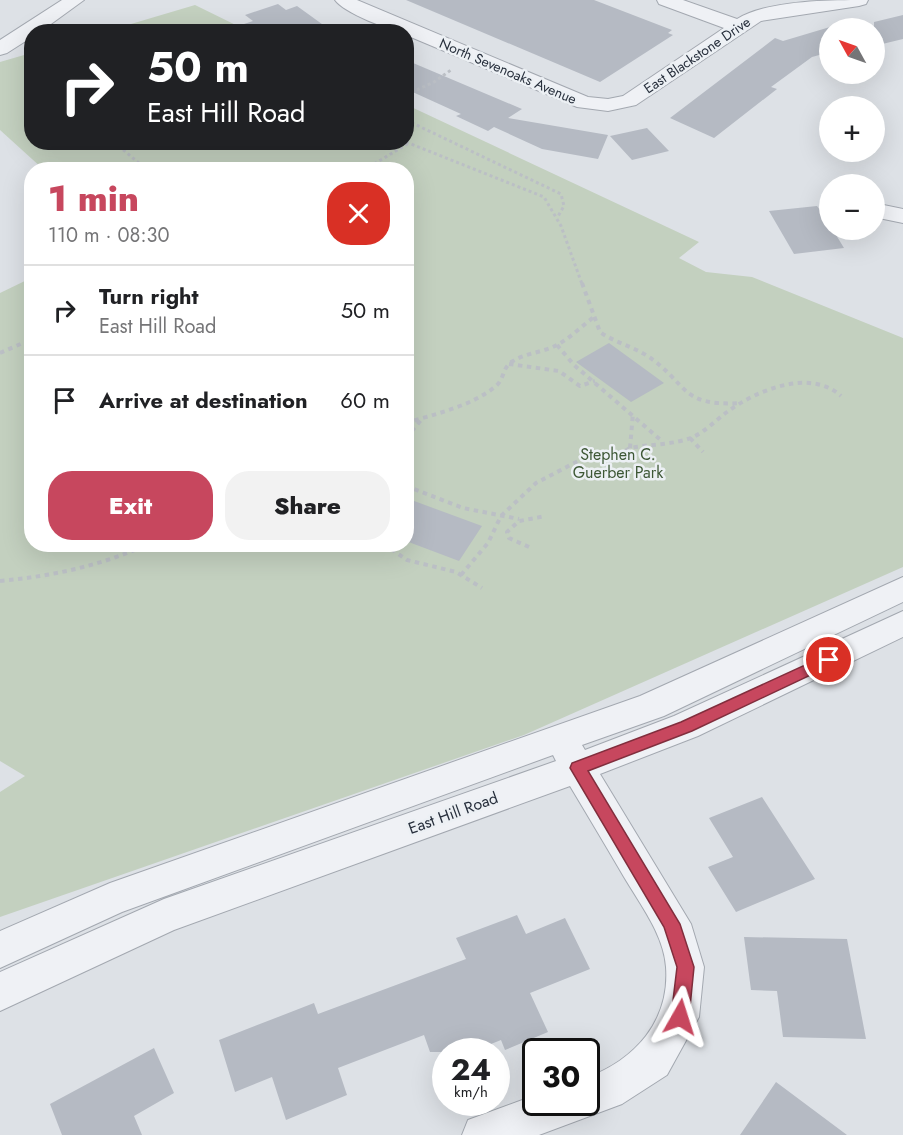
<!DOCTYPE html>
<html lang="en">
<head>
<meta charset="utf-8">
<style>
	:root { --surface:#fff; --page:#f2f2f2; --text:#202124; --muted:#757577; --line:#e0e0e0; --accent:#c7475e }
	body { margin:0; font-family:Jost,sans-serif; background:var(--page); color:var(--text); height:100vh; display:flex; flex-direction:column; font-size:22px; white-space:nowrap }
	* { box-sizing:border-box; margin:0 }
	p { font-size:20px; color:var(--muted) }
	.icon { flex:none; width:33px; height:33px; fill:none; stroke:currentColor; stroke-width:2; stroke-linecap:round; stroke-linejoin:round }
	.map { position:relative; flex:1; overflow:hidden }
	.drawer { position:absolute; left:24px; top:162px; width:390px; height:390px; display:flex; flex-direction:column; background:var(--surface); border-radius:24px; box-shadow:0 6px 24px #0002 }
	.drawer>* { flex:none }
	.guide { position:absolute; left:24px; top:24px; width:390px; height:126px; border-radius:24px; box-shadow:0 6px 24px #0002; background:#202124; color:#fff; overflow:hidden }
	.needle { width:39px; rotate:310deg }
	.buttons { position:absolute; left:819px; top:18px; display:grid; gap:12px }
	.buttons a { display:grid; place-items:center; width:66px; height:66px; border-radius:50%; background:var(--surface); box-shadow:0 6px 24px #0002; font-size:30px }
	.speed { position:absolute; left:432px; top:1038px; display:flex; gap:12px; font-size:30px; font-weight:700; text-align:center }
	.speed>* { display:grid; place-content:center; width:78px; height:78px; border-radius:50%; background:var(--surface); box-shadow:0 6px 24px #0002; line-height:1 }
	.speed small { font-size:15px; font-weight:400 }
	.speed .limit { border:3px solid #111; border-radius:9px; background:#fff; color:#111 }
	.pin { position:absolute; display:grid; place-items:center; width:51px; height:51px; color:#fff; margin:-26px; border:3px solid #fff; border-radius:50%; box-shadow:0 2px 6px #0007 }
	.me { position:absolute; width:66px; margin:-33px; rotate:6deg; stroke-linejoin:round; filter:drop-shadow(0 0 4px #0008) }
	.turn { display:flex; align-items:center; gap:21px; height:126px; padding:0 24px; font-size:27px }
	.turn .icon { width:78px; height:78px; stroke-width:2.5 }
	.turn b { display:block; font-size:42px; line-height:51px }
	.round { display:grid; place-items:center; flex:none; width:63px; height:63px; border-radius:24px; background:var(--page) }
	.head { display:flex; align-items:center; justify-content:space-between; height:102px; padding:0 24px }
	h1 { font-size:36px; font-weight:800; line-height:45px; color:var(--accent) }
	.cta { display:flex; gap:12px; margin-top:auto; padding:12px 24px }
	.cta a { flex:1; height:69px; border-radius:24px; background:var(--accent); color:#fff; font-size:24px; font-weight:800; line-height:69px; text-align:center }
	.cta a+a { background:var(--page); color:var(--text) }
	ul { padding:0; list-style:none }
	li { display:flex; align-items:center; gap:18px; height:90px; padding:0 24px; border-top:2px solid var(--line) }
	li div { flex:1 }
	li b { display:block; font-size:22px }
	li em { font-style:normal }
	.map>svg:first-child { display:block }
	.green { fill:#c3d0bf }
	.building { fill:#b5bac3 }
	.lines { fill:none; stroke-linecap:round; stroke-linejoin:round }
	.minor-casing { stroke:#a3a8b0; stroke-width:2 }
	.path-far1 { stroke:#bbbfc5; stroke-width:3; stroke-dasharray:3 3; stroke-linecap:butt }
	.path { stroke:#bbbfc5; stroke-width:4; stroke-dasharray:4.5 4.5; stroke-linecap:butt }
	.minor { fill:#eff1f5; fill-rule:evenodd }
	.route { fill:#c7475e; stroke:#812e3d; stroke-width:1.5 }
	.labels { text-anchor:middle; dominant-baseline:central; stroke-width:5; stroke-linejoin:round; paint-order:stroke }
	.far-street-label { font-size:14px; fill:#272f3c; stroke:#ecf0f4 }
	.park-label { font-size:16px; fill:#3d5735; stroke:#ecf0f4 }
	.street-label { font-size:16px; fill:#272f3c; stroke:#ecf0f4 }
</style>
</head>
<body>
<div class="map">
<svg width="903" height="1135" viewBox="0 0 903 1135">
	<rect width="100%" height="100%" fill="#dde1e6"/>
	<!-- green -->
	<path class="green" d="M 195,5 L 248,31 L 104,32 Z
		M 31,53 L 32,142 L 406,142 L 407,105 L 699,242 L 679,258 L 706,272 L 752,277 L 903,338 L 903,567 L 524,735 L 0,917 L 0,792 L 25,776 L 0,761 L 0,293 L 31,278 L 32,544 L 406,544 L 406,170 L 43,169 L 0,130 L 0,62 Z"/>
	<!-- building -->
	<path class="building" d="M 406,0 L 594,0 L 672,30 L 668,33 L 673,35 L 600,82 Z
		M 278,4 L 286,10 L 297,6 L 333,32 L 236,32 L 235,27 L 253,21 L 245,15 Z
		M 903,15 L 903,39 L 874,46 L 874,22 Z
		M 830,27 L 830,52 L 812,57 L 771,87 L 777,89 L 714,138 L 670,118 L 775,38 L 783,41 Z
		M 406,60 L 522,109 L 508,118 L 608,135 L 598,159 L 542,149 L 494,127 L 488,131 L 456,116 L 461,114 L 406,89 Z
		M 647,128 L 669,151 L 632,160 L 610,136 Z
		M 817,206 L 830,224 L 830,230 L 833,230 L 844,248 L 794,254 L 769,211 Z
		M 609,343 L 664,383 L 631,402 L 576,362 Z
		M 406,498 L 482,526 L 459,561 L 406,541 Z
		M 762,797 L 815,879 L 736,912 L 708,867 L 733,857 L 709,818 Z
		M 517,915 L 526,934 L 565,918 L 590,969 L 530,993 L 548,1032 L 505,1050 L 501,1040 L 471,1052 L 430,1052 L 424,1035 L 338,1068 L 347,1095 L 286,1120 L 272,1077 L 235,1092 L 219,1040 L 314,1003 L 318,1014 L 466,959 L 456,938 Z
		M 744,937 L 847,939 L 866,1039 L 783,1037 L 777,991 L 751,990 Z
		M 154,1048 L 174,1093 L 134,1116 L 142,1135 L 62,1135 L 50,1104 Z
		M 776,1082 L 847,1135 L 740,1135 Z"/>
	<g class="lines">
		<defs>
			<path id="minor" d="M 62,0 L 84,0 L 40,32 L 32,32 L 32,37 L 7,53 L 0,55 L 0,40 Z
				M 335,0 L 357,0 L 588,97 L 608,99 L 623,96 L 724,28 L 659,4 L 657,0 L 683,0 L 737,19 C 767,0 832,0 868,0 L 866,4 L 859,6 L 761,21 L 636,105 L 608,111 L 577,107 L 406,35 L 406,32 C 391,32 343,12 335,0 Z
				M 874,203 L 903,209 L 903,223 L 874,217 Z
				M 903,577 L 903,602 L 664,716 L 582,745 L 585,750 L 674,716 L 903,611 L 903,637 L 698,736 L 600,774 L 691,924 L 704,967 L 699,1017 L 667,1075 L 622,1104 L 539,1135 L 462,1135 L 468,1120 L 536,1095 L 536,1102 L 586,1102 L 586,1078 C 635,1060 670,1021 666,967 C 664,935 640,904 624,877 C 606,846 588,816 570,786 L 174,930 L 0,1011 L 0,972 L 164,899 L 556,761 L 553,755 L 122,912 L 0,968 L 0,931 L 110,883 L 640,696 Z"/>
		</defs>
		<!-- minor casing -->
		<use href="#minor" class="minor-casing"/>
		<!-- path-far1 -->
		<path class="path-far1" d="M 406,95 L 434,82 L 451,70
			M 406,120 L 561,194 L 564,206 L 557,218
			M 114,142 L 147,170
			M 406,142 L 544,197 L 561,226 L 582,284
			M 364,170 L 409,143"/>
		<!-- path -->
		<path class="path" d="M 582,283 L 600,332 C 614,342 631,346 646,355 C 689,383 678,407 741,403
			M 557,345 L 574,365 L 663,442
			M 0,353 L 32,339
			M 509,364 L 559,371 L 580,386 L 595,381
			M 406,423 C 435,414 472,406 496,386 C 505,378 502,367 513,361 C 526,353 544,352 557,345 C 570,338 582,326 594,317
			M 406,438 L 421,420
			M 690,438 L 703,452
			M 630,448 L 633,413
			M 406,486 L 463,508 L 519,519
			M 384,544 L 407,560 L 456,572 L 482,588
			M 529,547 L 509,538 L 507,532 L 519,521 L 546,516
			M 461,575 L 488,543 L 501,516 L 536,483 L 580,460 L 623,452 L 630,448 C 650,444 675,445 693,437 C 706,431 716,420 727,412 C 757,390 810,368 841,396
			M 0,581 C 52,576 101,566 148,544"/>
		<!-- minor -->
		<use href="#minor" class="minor"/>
	</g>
	<!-- route -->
	<path class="route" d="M 829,654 L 834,656 L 836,660 L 834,664 L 692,731 L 588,771 L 680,924 L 694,967 L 689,1017 L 686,1023 L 680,1026 L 674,1023 L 671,1017 L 677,967 L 664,927 L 570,768 L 572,763 L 681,722 Z"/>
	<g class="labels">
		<!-- far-street labels -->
		<g class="far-street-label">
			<text transform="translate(697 55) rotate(-34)">East Blackstone Drive</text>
			<text transform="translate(508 71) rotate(23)">North Sevenoaks Avenue</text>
		</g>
		<!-- park labels -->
		<g class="park-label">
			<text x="618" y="454">Stephen C.<tspan x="618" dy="18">Guerber Park</tspan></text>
		</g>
		<!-- street labels -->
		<g class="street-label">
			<text transform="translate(453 813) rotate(-20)">East Hill Road</text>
		</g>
	</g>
</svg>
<div class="buttons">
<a><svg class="needle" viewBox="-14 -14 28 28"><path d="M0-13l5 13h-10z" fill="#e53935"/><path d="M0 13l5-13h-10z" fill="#757577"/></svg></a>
<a>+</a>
<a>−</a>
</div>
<div class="speed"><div>24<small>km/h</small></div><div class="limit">30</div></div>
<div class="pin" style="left:829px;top:660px;background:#d93025"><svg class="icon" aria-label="arrive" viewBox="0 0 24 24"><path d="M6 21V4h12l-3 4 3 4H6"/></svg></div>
<svg class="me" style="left:680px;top:1017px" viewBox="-20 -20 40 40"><path d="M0-17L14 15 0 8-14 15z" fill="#c7475e" stroke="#fff" stroke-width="4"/></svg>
<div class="guide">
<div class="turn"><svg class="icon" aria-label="right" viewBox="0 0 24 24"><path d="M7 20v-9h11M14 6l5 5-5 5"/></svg><div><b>50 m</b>East Hill Road</div></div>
</div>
<section class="drawer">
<div class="head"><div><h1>1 min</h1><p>110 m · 08:30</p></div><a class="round" style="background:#d93025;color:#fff"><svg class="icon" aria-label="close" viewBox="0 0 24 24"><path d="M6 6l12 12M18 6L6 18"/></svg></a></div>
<ul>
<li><svg class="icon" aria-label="right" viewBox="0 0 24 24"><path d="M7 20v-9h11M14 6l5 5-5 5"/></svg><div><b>Turn right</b><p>East Hill Road</p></div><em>50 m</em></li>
<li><svg class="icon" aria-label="arrive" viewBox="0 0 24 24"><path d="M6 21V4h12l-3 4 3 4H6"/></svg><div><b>Arrive at destination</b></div><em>60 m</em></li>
</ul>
<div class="cta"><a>Exit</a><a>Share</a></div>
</section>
</div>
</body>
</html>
